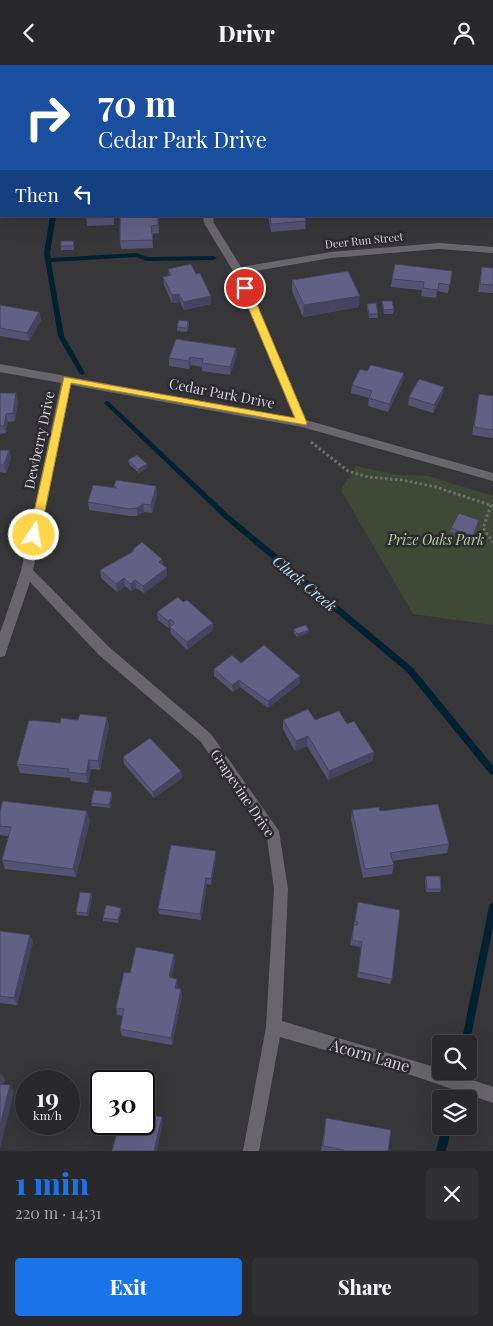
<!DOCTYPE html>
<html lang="en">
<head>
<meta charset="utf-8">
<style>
	:root { --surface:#29282b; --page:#313033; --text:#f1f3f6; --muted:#a5a6a9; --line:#454447; --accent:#1a73e8 }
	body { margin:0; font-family:"Playfair Display",serif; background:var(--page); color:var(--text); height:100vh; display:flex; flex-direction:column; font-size:19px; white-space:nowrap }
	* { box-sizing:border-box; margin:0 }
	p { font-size:16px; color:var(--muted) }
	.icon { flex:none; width:28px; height:28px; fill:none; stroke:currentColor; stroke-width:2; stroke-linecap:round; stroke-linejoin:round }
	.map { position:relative; height:1086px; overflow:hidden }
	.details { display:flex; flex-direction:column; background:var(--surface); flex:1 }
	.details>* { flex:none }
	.banner { position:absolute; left:0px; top:0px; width:494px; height:152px; box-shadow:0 5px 20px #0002,0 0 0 1px var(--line); background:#1a4fa0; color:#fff; overflow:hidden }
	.controls { position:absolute; left:432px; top:970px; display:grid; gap:10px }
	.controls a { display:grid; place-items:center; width:45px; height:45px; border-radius:5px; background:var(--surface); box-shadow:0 5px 20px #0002,0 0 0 1px var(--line); font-size:25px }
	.speed { position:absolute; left:15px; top:1005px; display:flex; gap:10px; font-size:25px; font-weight:700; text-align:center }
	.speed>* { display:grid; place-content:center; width:65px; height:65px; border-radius:50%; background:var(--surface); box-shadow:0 5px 20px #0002,0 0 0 1px var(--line); line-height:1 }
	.speed small { font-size:12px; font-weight:400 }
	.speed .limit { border:2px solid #111; border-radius:8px; background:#fff; color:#111 }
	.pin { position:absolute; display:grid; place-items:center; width:42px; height:42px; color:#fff; margin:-21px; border:2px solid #fff; border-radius:50%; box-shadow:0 1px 5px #0007 }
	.me { position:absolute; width:55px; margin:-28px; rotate:12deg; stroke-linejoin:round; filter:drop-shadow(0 0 4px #0008) }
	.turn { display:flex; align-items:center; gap:18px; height:105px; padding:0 15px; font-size:22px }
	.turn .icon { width:65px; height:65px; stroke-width:2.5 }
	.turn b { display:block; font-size:35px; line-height:42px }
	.then { display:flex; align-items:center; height:48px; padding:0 15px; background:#0003; gap:10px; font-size:19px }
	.round { display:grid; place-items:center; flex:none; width:52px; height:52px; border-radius:5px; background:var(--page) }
	.head { display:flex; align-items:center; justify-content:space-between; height:85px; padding:0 15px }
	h1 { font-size:30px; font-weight:800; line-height:38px; color:var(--accent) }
	.cta { display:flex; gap:10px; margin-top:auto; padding:10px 15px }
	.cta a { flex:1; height:58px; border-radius:5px; background:var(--accent); color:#fff; font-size:20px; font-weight:800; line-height:58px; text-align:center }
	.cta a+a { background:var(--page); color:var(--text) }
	header { display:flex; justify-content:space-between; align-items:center; height:65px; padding:0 15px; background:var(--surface); font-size:22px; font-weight:800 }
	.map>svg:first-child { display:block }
	.green { fill:#3e4a35 }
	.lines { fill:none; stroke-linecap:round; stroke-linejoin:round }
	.stream { fill:#002131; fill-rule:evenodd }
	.path { stroke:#6e6d6f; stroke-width:3; stroke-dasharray:2.5 2.5; stroke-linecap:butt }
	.minor { fill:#68666a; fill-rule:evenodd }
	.wall { fill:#555373 }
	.shaded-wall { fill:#45435e }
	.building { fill:#636086; stroke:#45435e }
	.route { fill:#ffd54a; stroke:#a68a30 }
	.labels { text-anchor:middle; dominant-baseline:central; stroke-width:5; stroke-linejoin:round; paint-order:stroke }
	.far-street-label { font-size:11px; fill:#d3d2d4; stroke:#2d2b2f }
	.street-label { font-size:14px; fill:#d3d2d4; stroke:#2d2b2f }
	.park-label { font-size:14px; font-style:italic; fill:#aed295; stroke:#2d2b2f }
	.water-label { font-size:15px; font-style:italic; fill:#b8e2fa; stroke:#2d2b2f }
	.near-street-label { font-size:16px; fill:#d3d2d4; stroke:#2d2b2f }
</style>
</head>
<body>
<header><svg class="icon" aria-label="back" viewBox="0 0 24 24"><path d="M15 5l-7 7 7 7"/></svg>Drivr<svg class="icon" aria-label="person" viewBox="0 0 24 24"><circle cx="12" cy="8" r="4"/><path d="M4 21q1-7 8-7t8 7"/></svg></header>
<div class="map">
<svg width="493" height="1086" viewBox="0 0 493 1086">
	<rect width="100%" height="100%" fill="#373639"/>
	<!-- green -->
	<path class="green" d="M 356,401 L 397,410 L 428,411 L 493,431 L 493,560 L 413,549 L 341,425 Z"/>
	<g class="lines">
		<!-- stream -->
		<path class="stream" d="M 73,0 L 77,0 L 77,1 L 73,1 Z
			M 50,151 L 56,151 L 50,188 L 51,193 L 136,188 L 148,192 L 214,191 L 217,193 L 214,195 L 147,196 L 136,192 L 51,197 L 64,271 L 85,308 L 82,310 L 79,308 L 58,271 L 44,188 Z
			M 107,336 L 109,337 L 229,450 L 413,603 L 493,701 L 493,710 L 490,709 L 407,607 L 225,454 L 105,339 L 104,338 L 105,337 Z
			M 493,838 L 493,862 L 469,981 L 469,979 L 461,979 L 489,842 L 490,839 Z
			M 442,1061 L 452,1061 L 446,1086 L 436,1086 Z"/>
		<!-- path -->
		<path class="path" d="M 311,377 L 348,406 L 368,412 L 402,415 L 436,422 L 493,441
			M 491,440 L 483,463 L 493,477"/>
		<!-- minor -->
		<path class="minor" d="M 207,0 L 215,0 L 216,1 L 208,1 Z
			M 492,28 L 493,28 L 493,34 L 492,34 Z
			M 203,151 L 213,151 L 214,158 L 241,202 L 331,187 L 439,178 L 493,182 L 493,188 L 439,184 L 331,193 L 244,208 L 306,355 L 493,408 L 493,416 L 302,362 L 71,320 L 33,505 L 109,582 L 211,669 L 279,766 L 288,824 L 282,956 L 441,1004 L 441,1006 L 447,1006 L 493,1022 L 493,1038 L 411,1010 L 280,972 L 259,1086 L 243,1086 L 266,962 L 274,824 L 267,773 L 201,677 L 99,590 L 30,517 L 6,587 L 5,591 L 0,592 L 0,568 L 21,506 L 61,318 L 0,307 L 0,299 L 294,353 L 233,206 L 204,158 Z"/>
	</g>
	<!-- wall -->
	<path class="wall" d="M 328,0 L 363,0 L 363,1 L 328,1 Z
		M 396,0 L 435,0 L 434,1 L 396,1 Z
		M 467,0 L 493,0 L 493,11 L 492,1 L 467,1 Z
		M 86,151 L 114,151 L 114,160 L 87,161 Z
		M 158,151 L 159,168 L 152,169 L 153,183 L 121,184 L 120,176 Z
		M 268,151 L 304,151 L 306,156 L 305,164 L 271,167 Z
		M 74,176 L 74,185 L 61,185 L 61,181 Z
		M 482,202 L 493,203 L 493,228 L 478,227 Z
		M 168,204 L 196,209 L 211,231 L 211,239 L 184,245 L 180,237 L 172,238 L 164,220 L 163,212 L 169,211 Z
		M 452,206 L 448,228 L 437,226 L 436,233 L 421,231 L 422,225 L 391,222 L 392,214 Z
		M 292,215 L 359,242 L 303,252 L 292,226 Z
		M 382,236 L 394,244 L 393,249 L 384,249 L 382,240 Z
		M 367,239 L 378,249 L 378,253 L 369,253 L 367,243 Z
		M 0,240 L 39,247 L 41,255 L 29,276 L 0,271 Z
		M 188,256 L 189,260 L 187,267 L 177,266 L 177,262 Z
		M 236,283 L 237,291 L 230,310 L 202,306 L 202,302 L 191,300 L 189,304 L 169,301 L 169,293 Z
		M 367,306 L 404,308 L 403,316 L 388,347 L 368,341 L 369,333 L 351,328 L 352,320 Z
		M 444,322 L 442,330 L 433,348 L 408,340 L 409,332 Z
		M 0,328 L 18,336 L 15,356 L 8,357 L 6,368 L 0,369 Z
		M 479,329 L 493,331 L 493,373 L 472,370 Z
		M 0,385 L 9,385 L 11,393 L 6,408 L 0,407 Z
		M 128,395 L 147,403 L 139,408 L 129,399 Z
		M 114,421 L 156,421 L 157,429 L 152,448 L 144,447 L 137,451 L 130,451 L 89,445 L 88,437 L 114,423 Z
		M 478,459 L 472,475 L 450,467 L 451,463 Z
		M 132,485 L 162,494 L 163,500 L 167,503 L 167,511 L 144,528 L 136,523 L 131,526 L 125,521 L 117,527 L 101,513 L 100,505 L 132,487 Z
		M 183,537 L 213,558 L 213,565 L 187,585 L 171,569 L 170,562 L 168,563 L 158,555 L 157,547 Z
		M 294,564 L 309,565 L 308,568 L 297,572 L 294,568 Z
		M 241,598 L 300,618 L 268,643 L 240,622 L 233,627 L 214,611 L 214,604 Z
		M 283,655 L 315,655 L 347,659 L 374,687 L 372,696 L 328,715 L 307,681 L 295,686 L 283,664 Z
		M 60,658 L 109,661 L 100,705 L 91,704 L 88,718 L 71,716 L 70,713 L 20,708 L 17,699 Z
		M 123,692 L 181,706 L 182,713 L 154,733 L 124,699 Z
		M 112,730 L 110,743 L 92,741 L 91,738 Z
		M 352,745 L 380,746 L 449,779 L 447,788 L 392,796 L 394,800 L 392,809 L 363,813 L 351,754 Z
		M 0,746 L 90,755 L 76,812 L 5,804 L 2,795 L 9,771 L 0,770 Z
		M 216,786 L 216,792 L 211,820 L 207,819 L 201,855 L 159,849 L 158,844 Z
		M 426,811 L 441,824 L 440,827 L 426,827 L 425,814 Z
		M 91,828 L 92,831 L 88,851 L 77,850 L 76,847 Z
		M 358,837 L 392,914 L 390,919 L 357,912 L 361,882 L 350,880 Z
		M 121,846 L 118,858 L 103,856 L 103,853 Z
		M 0,866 L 30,870 L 33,877 L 17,940 L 0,938 Z
		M 174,889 L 175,896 L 171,913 L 177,914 L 177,924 L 181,924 L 182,931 L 172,980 L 122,971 L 120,964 L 123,951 L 117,950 L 116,943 L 130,908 Z
		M 326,1053 L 388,1086 L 321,1086 Z"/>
	<!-- shaded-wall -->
	<path class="shaded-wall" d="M 179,229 L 180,237 L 172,238 L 172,230 Z
		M 211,231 L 211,239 L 184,245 L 183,237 Z
		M 360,231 L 359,242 L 303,252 L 304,240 Z
		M 39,247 L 41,255 L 29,276 L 27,268 Z
		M 236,283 L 237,291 L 230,310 L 230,302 Z
		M 190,292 L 191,300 L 189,304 L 189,296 Z
		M 404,308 L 403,316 L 388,347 L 389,339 Z
		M 444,322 L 442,330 L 433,348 L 434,340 Z
		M 16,328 L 18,336 L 15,356 L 13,348 Z
		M 6,349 L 8,357 L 6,368 L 4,361 Z
		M 9,385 L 11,393 L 6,408 L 4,400 Z
		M 147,399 L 147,403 L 139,408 L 138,404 Z
		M 156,421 L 157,429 L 152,448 L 151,440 Z
		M 143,439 L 144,447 L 137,451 L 137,443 Z
		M 162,494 L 163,501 L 159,497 Z
		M 167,503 L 167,511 L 144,528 L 143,521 Z
		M 124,513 L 125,521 L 117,527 L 116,519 Z
		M 135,515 L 136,523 L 131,526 L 130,519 Z
		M 170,554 L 171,561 L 168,563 L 168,556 Z
		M 213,558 L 213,565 L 187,585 L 187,577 Z
		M 309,565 L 308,568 L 297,572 L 297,569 Z
		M 300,611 L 300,618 L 268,643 L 268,636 Z
		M 239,615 L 240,622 L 233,627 L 232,620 Z
		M 107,652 L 109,661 L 100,705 L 98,696 Z
		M 308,671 L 307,681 L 295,686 L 296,676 Z
		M 374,687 L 372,696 L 328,715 L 329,706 Z
		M 89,695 L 91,704 L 88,718 L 86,709 Z
		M 181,706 L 182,713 L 154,733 L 153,727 Z
		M 112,727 L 112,730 L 110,743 L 109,740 Z
		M 87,746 L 90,755 L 76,812 L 73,804 Z
		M 216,786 L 216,792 L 211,820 L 211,814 Z
		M 206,813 L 207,819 L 201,855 L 200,849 Z
		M 91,828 L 92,831 L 88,851 L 87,848 Z
		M 121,843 L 121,846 L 118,858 L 118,855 Z
		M 30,870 L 33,877 L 17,940 L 14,933 Z
		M 174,889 L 175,896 L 170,920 L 169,912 Z
		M 177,914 L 178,921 L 176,930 L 175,923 Z
		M 181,924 L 182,931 L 172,980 L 171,973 Z
		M 1,1008 L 5,1015 L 2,1025 L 0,1022 L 0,1011 Z
		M 10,1020 L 14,1027 L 0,1083 L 0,1061 Z
		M 162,1052 L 163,1057 L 157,1086 L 154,1086 Z"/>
	<!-- building -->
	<path class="building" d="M 396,0 L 419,0 L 419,1 L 396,1 Z
		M 479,0 L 493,0 L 493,3 L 492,1 L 479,1 Z
		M 492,51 L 493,51 L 493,68 L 492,68 Z
		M 492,110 L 493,110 L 493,135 L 492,135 Z
		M 86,151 L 113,151 L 113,152 L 86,153 Z
		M 120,151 L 158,151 L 158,160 L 151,161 L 153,175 L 120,176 Z
		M 270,151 L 304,151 L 306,156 L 271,159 Z
		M 61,176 L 74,176 L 73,181 L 61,181 Z
		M 191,199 L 196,209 L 200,208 L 211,231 L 183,237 L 179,229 L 172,230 L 163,212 L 171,210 L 168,204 Z
		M 395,199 L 452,206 L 450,220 L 439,218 L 438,225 L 423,223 L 424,217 L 392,214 Z
		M 482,202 L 493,203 L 493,220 L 480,219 Z
		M 348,206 L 360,231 L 304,240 L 292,215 Z
		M 382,236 L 392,236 L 394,244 L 384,245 Z
		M 376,238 L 378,249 L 369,249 L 367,239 Z
		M 0,240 L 39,247 L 27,268 L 0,263 Z
		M 179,255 L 188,256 L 187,263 L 177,262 Z
		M 176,274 L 236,283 L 230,302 L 202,298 L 203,294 L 190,292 L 189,296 L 169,293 Z
		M 371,300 L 404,308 L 389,339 L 369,333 L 372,326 L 352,320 L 360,304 L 367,306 Z
		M 419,314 L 444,322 L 434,340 L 409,332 Z
		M 0,328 L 16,328 L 13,348 L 6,349 L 4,361 L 0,361 Z
		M 479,329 L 493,331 L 493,365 L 474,362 Z
		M 0,385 L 9,385 L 4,400 L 0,400 Z
		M 137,390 L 147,399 L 138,404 L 128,395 Z
		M 116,415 L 156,421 L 151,440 L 143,439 L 137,443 L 129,444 L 88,437 L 93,420 L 117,423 L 114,421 Z
		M 459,448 L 479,455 L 473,471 L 451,463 Z
		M 142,477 L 162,494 L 159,497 L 167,503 L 143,521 L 135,515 L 130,519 L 124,513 L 116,519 L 100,505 L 134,486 L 132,485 Z
		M 178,532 L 183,537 L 187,535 L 213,558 L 187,577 L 170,562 L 175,558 L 170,554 L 168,556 L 157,547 Z
		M 306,560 L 309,565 L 297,569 L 294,564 Z
		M 264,580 L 300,611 L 268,636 L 239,615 L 232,620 L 214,604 L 232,590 L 241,598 Z
		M 308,644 L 315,655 L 339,646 L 347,659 L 354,656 L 374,687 L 329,706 L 308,671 L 296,676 L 283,655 Z
		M 80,649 L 107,652 L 98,696 L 89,695 L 86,709 L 68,707 L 69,704 L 17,699 L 29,655 L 60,658 L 61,653 L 78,655 Z
		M 150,673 L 181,706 L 153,727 L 123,692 Z
		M 94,725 L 112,727 L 109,740 L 91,738 Z
		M 3,736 L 87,746 L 73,804 L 2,795 L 11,762 L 0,761 L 0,746 Z
		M 438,739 L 449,779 L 390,788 L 394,800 L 365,804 L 352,745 L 379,742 L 380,746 Z
		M 171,780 L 216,786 L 211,814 L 206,813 L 200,849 L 158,844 Z
		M 426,811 L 440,811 L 441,824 L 427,824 Z
		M 80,827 L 91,828 L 87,848 L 76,847 Z
		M 358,837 L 400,845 L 392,914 L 358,907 L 362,877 L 352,875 L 354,860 L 357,860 L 358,857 L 355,856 Z
		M 106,840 L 121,843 L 118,855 L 103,853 Z
		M 0,866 L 30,870 L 14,933 L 0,931 Z
		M 136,882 L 174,889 L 169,912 L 177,914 L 175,923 L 181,924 L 171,973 L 120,964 L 124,944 L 116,943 L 124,907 L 130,908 Z
		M 0,1019 L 10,1020 L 0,1061 Z
		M 144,1048 L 162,1052 L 154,1086 L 112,1086 L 119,1059 L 144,1059 Z
		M 326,1053 L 391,1065 L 388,1086 L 344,1086 L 344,1085 L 323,1081 Z"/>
	<!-- route -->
	<path class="route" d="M 242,221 L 250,223 L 307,358 L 306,360 L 71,318 L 40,470 L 38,473 L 31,473 L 29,470 L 64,312 L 295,353 L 240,223 Z"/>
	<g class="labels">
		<!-- far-street labels -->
		<g class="far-street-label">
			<text transform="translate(364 175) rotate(-6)">Deer Run Street</text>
		</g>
		<!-- street labels -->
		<g class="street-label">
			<text transform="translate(222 328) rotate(11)">Cedar Park Drive</text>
			<text transform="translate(39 375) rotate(-78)">Dewberry Drive</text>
			<text transform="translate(243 728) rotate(56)">Grapevine Drive</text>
		</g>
		<!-- park labels -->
		<g class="park-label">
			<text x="436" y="474">Prize Oaks Park</text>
		</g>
		<!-- water labels -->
		<g class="water-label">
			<text transform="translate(305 518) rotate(40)">Cluck Creek</text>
		</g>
		<!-- near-street labels -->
		<g class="near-street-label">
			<text transform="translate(370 990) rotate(16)">Acorn Lane</text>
		</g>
	</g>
</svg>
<div class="controls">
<a><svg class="icon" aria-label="search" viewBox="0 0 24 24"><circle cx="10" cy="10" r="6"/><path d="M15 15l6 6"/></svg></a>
<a><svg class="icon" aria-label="layers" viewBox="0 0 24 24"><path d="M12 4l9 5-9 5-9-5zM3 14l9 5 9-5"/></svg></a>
</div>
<div class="speed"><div>19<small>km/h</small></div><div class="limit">30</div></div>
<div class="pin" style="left:245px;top:223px;background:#d93025"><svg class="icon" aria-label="arrive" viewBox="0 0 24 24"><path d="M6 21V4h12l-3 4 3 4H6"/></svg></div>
<svg class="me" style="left:34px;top:470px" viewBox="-20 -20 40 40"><circle r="17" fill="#ffd54a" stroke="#fff" stroke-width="3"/><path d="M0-11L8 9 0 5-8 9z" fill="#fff"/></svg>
<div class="banner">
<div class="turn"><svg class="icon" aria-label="right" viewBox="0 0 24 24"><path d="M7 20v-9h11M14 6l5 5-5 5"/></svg><div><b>70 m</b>Cedar Park Drive</div></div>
<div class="then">Then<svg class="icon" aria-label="left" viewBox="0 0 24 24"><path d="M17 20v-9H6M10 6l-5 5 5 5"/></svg></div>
</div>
</div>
<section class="details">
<div class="head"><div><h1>1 min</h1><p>220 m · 14:31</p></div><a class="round"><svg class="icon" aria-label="close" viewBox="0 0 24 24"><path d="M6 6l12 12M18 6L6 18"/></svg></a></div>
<div class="cta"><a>Exit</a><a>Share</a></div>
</section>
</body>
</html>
